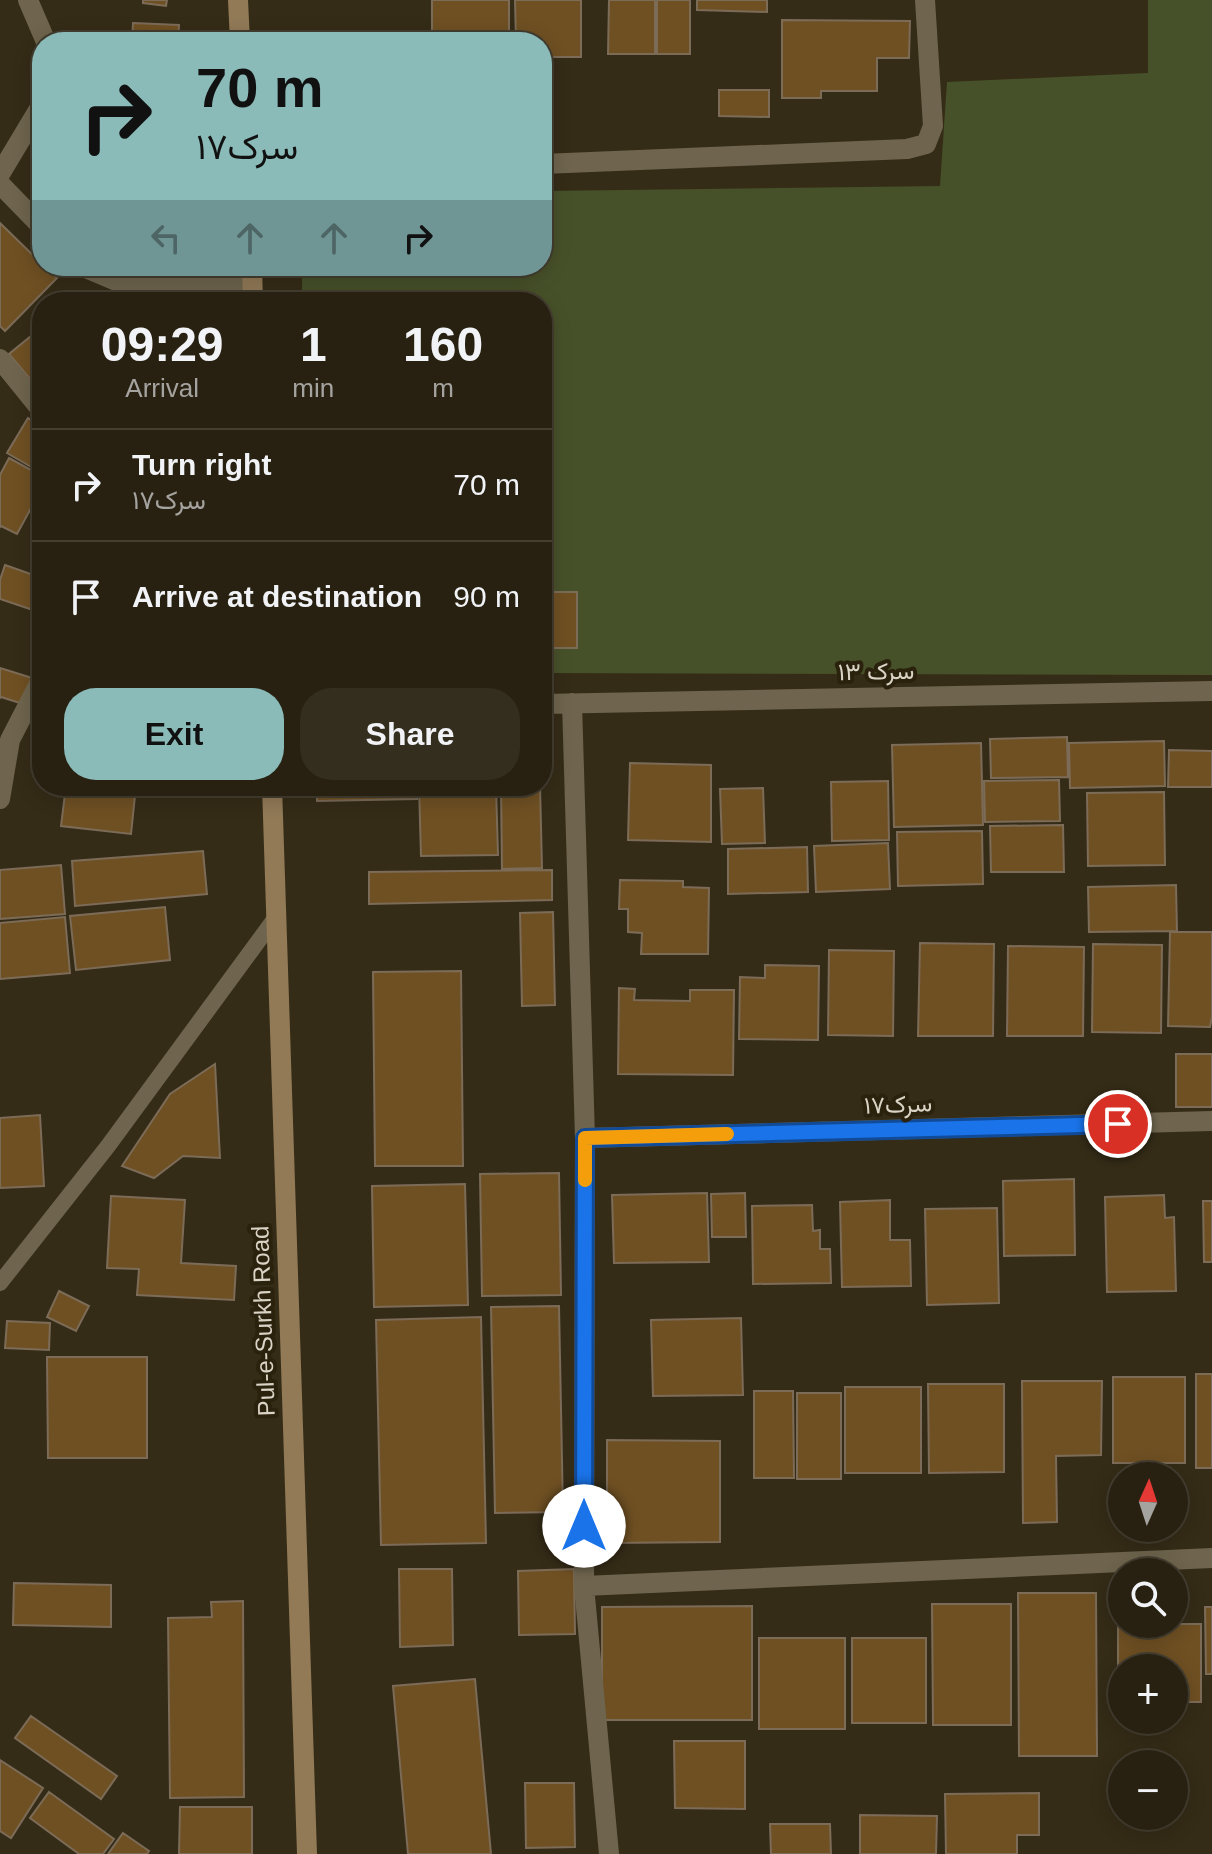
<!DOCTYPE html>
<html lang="en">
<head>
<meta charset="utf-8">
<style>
	:root { --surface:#282111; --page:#342e1f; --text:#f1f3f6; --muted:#a5a39f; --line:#443e31; --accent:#8bbbb9 }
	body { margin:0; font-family:Arial,Vazirmatn,sans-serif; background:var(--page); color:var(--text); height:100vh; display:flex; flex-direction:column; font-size:30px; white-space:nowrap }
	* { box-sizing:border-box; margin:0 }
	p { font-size:26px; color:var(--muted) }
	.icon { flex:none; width:44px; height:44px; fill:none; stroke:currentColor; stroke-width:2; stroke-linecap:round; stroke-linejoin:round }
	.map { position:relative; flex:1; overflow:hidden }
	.drawer { position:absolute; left:32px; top:292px; width:520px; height:504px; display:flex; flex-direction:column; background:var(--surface); border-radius:32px; box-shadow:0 4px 20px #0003,0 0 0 2px var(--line) }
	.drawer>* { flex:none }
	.guide { position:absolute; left:32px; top:32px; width:520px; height:244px; border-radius:32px; box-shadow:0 4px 20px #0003,0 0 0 2px var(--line); background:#8bbbb9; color:#111; overflow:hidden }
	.needle { width:52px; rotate:3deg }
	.tools { position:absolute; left:1108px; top:1462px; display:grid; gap:16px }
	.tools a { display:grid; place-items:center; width:80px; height:80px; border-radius:50%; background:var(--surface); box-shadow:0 4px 20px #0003,0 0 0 2px var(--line); font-size:40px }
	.pin { position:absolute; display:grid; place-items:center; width:68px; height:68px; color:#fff; margin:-34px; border:4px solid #fff; border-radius:50%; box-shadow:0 2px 8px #0007 }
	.me { position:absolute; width:88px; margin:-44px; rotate:0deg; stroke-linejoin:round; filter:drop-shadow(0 0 6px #0008) }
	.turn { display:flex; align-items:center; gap:28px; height:168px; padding:0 32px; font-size:36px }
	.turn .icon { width:104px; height:104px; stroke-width:2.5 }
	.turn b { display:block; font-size:56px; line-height:68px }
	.lanes { display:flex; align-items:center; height:76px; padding:0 32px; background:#0003; justify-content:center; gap:40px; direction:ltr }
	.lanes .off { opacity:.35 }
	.eta { display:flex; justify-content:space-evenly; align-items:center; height:136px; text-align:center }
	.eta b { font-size:48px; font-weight:700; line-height:56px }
	.primary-button { display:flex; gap:16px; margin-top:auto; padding:16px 32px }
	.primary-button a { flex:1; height:92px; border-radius:32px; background:var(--accent); color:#111; font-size:32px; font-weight:700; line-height:92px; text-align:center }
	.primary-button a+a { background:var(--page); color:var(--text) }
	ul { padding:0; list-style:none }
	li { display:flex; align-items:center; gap:24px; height:112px; padding:0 32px; border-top:2px solid var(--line) }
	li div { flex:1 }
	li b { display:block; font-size:30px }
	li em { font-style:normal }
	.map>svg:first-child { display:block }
	.green { fill:#475129 }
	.building { fill:#6f5023; stroke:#7b6b57; stroke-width:2 }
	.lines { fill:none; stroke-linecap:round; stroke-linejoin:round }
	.lane { stroke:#6f654e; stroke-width:16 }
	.street { stroke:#6f654e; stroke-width:20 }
	.secondary { stroke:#927a57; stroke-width:20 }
	.route-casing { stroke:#114b97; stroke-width:20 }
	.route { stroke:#1a73e8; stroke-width:14 }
	.slow { stroke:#f59e0b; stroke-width:14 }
	.labels { text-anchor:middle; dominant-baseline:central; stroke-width:8; stroke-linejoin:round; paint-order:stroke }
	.street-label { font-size:24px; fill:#dad4c7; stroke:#2b220d }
</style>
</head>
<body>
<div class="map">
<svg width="1212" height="1854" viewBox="0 0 1212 1854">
	<rect width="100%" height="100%" fill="#352c17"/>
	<!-- green -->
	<path class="green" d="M 1148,0 L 1212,0 L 1212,675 L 542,673 L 542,302 L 302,302 L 302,266 L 542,266 L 542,191 L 940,186 L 947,82 L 1148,73 Z"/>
	<!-- building -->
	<path class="building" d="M 143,0 L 167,0 L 166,6 L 143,3 Z
		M 432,0 L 509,0 L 509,42 L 432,42 Z
		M 515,0 L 581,0 L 581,57 L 542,57 L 542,42 L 516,42 Z
		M 609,0 L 655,0 L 655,54 L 608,54 Z
		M 657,0 L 690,0 L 690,54 L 657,54 Z
		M 697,0 L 767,0 L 767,12 L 697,10 Z
		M 782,20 L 910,21 L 909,58 L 877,58 L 877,91 L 821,91 L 821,98 L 782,98 Z
		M 133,23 L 179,25 L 178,42 L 132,42 Z
		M 284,34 L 339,34 L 339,42 L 284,42 Z
		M 348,35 L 424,35 L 424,42 L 348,42 Z
		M 719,90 L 769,90 L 769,117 L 719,116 Z
		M 0,223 L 42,264 L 42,266 L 45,266 L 57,278 L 5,331 L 0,326 Z
		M 140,266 L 182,266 L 181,278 L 140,277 Z
		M 36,332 L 42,339 L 42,389 L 40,391 L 9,354 Z
		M 28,418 L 42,427 L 42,454 L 33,468 L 7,453 Z
		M 9,458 L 42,476 L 42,517 L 30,510 L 17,534 L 1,526 L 0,527 L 0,475 Z
		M 5,565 L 42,578 L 42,613 L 0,599 L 0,580 Z
		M 542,592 L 577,592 L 577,648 L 542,648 Z
		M 0,668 L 32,678 L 23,704 L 1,697 L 0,698 Z
		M 1067,737 L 1068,777 L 991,778 L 990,739 Z
		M 1164,741 L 1165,786 L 1070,788 L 1069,743 Z
		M 981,743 L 983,825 L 894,827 L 892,745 Z
		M 1169,750 L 1212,751 L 1212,787 L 1168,787 Z
		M 630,763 L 711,765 L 711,842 L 628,840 Z
		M 1059,780 L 1060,821 L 985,822 L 984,781 Z
		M 888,781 L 889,840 L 832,841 L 831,782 Z
		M 66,786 L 136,786 L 131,834 L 61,826 Z
		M 317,786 L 417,786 L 417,799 L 317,801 Z
		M 419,786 L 496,786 L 498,855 L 421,856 Z
		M 501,786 L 540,786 L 542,868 L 502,869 Z
		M 763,788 L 765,843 L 722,844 L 720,789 Z
		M 1164,792 L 1165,865 L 1088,866 L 1087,793 Z
		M 1063,825 L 1064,872 L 991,872 L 990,826 Z
		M 982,831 L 983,884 L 898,886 L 897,832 Z
		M 888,843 L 890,889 L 816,892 L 814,846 Z
		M 807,847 L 808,892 L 728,894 L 728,849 Z
		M 203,851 L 207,894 L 75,906 L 72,861 Z
		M 61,865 L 65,914 L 0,919 L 0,870 Z
		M 552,870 L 552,900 L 369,904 L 369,872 Z
		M 620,880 L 683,881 L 683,887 L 709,888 L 708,954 L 641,954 L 642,933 L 628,932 L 628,909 L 619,909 Z
		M 1176,885 L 1177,931 L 1089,932 L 1088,887 Z
		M 165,907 L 170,960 L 76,970 L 70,916 Z
		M 553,912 L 555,1005 L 522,1006 L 520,913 Z
		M 65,917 L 70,973 L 0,979 L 0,923 Z
		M 1170,932 L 1212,932 L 1212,1017 L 1210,1027 L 1168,1026 Z
		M 920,943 L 994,944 L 993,1036 L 918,1036 Z
		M 1093,944 L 1162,945 L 1161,1033 L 1092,1032 Z
		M 1008,946 L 1084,947 L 1083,1036 L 1007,1036 Z
		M 829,950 L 894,951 L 893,1036 L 828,1035 Z
		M 765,965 L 819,966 L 818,1040 L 739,1039 L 740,977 L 765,978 Z
		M 461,971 L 463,1166 L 375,1166 L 373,972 Z
		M 619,988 L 635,989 L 634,1000 L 690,1001 L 690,990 L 734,990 L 733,1075 L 618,1074 Z
		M 1176,1054 L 1212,1054 L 1212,1107 L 1176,1107 Z
		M 215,1064 L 220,1158 L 183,1156 L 154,1178 L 122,1166 L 170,1094 Z
		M 40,1115 L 44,1186 L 0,1188 L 0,1118 Z
		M 559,1173 L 561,1295 L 482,1296 L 480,1174 Z
		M 1074,1179 L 1075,1255 L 1004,1256 L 1003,1181 Z
		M 465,1184 L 468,1305 L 374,1307 L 372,1186 Z
		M 707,1193 L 709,1262 L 614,1263 L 612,1195 Z
		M 745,1193 L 746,1237 L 712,1237 L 711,1194 Z
		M 1164,1195 L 1165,1218 L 1174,1217 L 1176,1291 L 1107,1292 L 1105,1197 Z
		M 111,1196 L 185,1200 L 181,1263 L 236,1266 L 234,1300 L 137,1295 L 139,1269 L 107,1268 Z
		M 890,1200 L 890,1240 L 910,1240 L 911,1286 L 842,1287 L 840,1202 Z
		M 1203,1201 L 1212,1201 L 1212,1262 L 1204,1262 Z
		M 812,1205 L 813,1231 L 820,1230 L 820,1249 L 830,1249 L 831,1283 L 753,1284 L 752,1206 Z
		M 997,1208 L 999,1303 L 927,1305 L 925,1209 Z
		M 59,1291 L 89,1306 L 76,1331 L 47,1317 Z
		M 559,1306 L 563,1512 L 495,1513 L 491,1307 Z
		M 481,1317 L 486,1543 L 381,1545 L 376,1320 Z
		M 741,1318 L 743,1395 L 653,1396 L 651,1320 Z
		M 7,1321 L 50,1323 L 49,1350 L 5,1348 Z
		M 47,1357 L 147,1357 L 147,1458 L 48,1458 Z
		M 1196,1374 L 1212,1374 L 1212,1468 L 1196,1468 Z
		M 1113,1377 L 1185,1377 L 1185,1463 L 1113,1463 Z
		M 1022,1381 L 1102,1381 L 1101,1455 L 1056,1456 L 1057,1522 L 1023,1523 Z
		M 928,1384 L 1004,1384 L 1004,1472 L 929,1473 Z
		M 845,1387 L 921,1387 L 921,1473 L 845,1473 Z
		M 754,1391 L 793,1391 L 794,1478 L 754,1478 Z
		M 797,1393 L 841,1393 L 841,1479 L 797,1479 Z
		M 607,1440 L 720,1441 L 720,1542 L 607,1543 Z
		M 399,1569 L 452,1569 L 453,1645 L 400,1647 Z
		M 574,1569 L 575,1634 L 519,1635 L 518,1571 Z
		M 14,1583 L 111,1585 L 111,1627 L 13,1625 Z
		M 1018,1593 L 1096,1593 L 1097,1756 L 1019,1756 Z
		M 243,1601 L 244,1797 L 170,1798 L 168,1618 L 212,1617 L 211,1602 Z
		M 932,1604 L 1011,1604 L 1011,1725 L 933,1725 Z
		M 752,1606 L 752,1720 L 602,1720 L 602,1607 Z
		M 1205,1607 L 1212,1607 L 1212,1674 L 1206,1674 Z
		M 1118,1624 L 1201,1624 L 1201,1702 L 1174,1702 L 1174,1668 L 1122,1668 L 1122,1702 L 1118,1702 Z
		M 759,1638 L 845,1638 L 845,1729 L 759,1729 Z
		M 852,1638 L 926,1638 L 926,1723 L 852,1723 Z
		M 475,1679 L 491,1854 L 408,1854 L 393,1686 Z
		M 31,1716 L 117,1776 L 101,1799 L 15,1738 Z
		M 674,1741 L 745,1741 L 745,1809 L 675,1808 Z
		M 0,1760 L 43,1788 L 11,1838 L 0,1831 Z
		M 525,1783 L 574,1783 L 575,1847 L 526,1848 Z
		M 49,1792 L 114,1839 L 103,1854 L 79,1854 L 30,1818 Z
		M 1039,1793 L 1039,1835 L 1017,1835 L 1017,1854 L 946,1854 L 945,1794 Z
		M 180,1807 L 252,1807 L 252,1854 L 179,1854 Z
		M 860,1815 L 937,1816 L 936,1854 L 860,1854 Z
		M 770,1824 L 830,1824 L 831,1854 L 771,1854 Z
		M 123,1833 L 149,1851 L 147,1854 L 108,1854 Z"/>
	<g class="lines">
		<!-- lane -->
		<path class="lane" d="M 0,1283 L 108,1146 L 276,917"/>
		<!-- street -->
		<path class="street" d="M 28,0 L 46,42
			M 542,164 L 907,149 L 926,144 L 933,126 L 925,0
			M 0,174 L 42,104
			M 0,184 L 42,227
			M 81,266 L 133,288 L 179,281 L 252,283
			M 0,359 L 42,411
			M 572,703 L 585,1138 L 584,1586 L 609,1854
			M 542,704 L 1212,691
			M 0,799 L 10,740 L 42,678
			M 585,1138 L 1212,1121
			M 584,1586 L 1212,1558"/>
		<!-- secondary -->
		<path class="secondary" d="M 238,0 L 240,42
			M 252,266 L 253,302
			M 272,786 L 307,1854"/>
	</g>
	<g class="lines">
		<defs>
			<path id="route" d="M 584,1526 L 585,1138 L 1118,1124"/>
		</defs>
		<!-- route casing -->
		<use href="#route" class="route-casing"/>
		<!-- route -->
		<use href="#route" class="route"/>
		<!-- slow -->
		<path class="slow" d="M 585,1180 L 585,1138 L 727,1134"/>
	</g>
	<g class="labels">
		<!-- street labels -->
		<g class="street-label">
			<text transform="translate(876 671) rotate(-1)">سرک ۱۳</text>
			<text transform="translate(898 1104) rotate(-2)">سرک۱۷</text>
			<text transform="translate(263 1321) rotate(-92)">Pul-e-Surkh Road</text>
		</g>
	</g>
</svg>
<div class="tools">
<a><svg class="needle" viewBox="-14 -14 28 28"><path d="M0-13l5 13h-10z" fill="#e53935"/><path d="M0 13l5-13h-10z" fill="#a5a39f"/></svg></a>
<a><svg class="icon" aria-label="search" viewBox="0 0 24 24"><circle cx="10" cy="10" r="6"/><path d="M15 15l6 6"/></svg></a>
<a>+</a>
<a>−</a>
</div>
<div class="pin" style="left:1118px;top:1124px;background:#d93025"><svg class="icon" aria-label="arrive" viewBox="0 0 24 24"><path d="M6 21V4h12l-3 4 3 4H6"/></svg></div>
<svg class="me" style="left:584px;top:1526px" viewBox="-20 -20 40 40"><circle r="19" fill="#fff"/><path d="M0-13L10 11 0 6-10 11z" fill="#1a73e8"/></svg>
<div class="guide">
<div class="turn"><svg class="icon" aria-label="right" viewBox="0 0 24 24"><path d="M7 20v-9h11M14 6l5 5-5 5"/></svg><div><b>70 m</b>سرک۱۷</div></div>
<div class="lanes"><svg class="icon off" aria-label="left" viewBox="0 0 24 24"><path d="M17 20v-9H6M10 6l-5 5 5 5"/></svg><svg class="icon off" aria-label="ahead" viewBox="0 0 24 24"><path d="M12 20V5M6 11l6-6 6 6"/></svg><svg class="icon off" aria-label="ahead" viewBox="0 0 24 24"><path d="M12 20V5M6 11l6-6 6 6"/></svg><svg class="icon" aria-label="right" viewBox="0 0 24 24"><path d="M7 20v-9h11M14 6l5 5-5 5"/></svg></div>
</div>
<section class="drawer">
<div class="eta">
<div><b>09:29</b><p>Arrival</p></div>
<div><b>1</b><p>min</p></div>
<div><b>160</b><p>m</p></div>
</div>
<ul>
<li><svg class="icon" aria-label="right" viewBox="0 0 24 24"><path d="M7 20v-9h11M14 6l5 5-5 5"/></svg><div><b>Turn right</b><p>سرک۱۷</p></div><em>70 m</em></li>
<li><svg class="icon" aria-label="arrive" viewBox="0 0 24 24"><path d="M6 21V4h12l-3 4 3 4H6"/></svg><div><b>Arrive at destination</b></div><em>90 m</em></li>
</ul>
<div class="primary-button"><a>Exit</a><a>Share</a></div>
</section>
</div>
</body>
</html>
